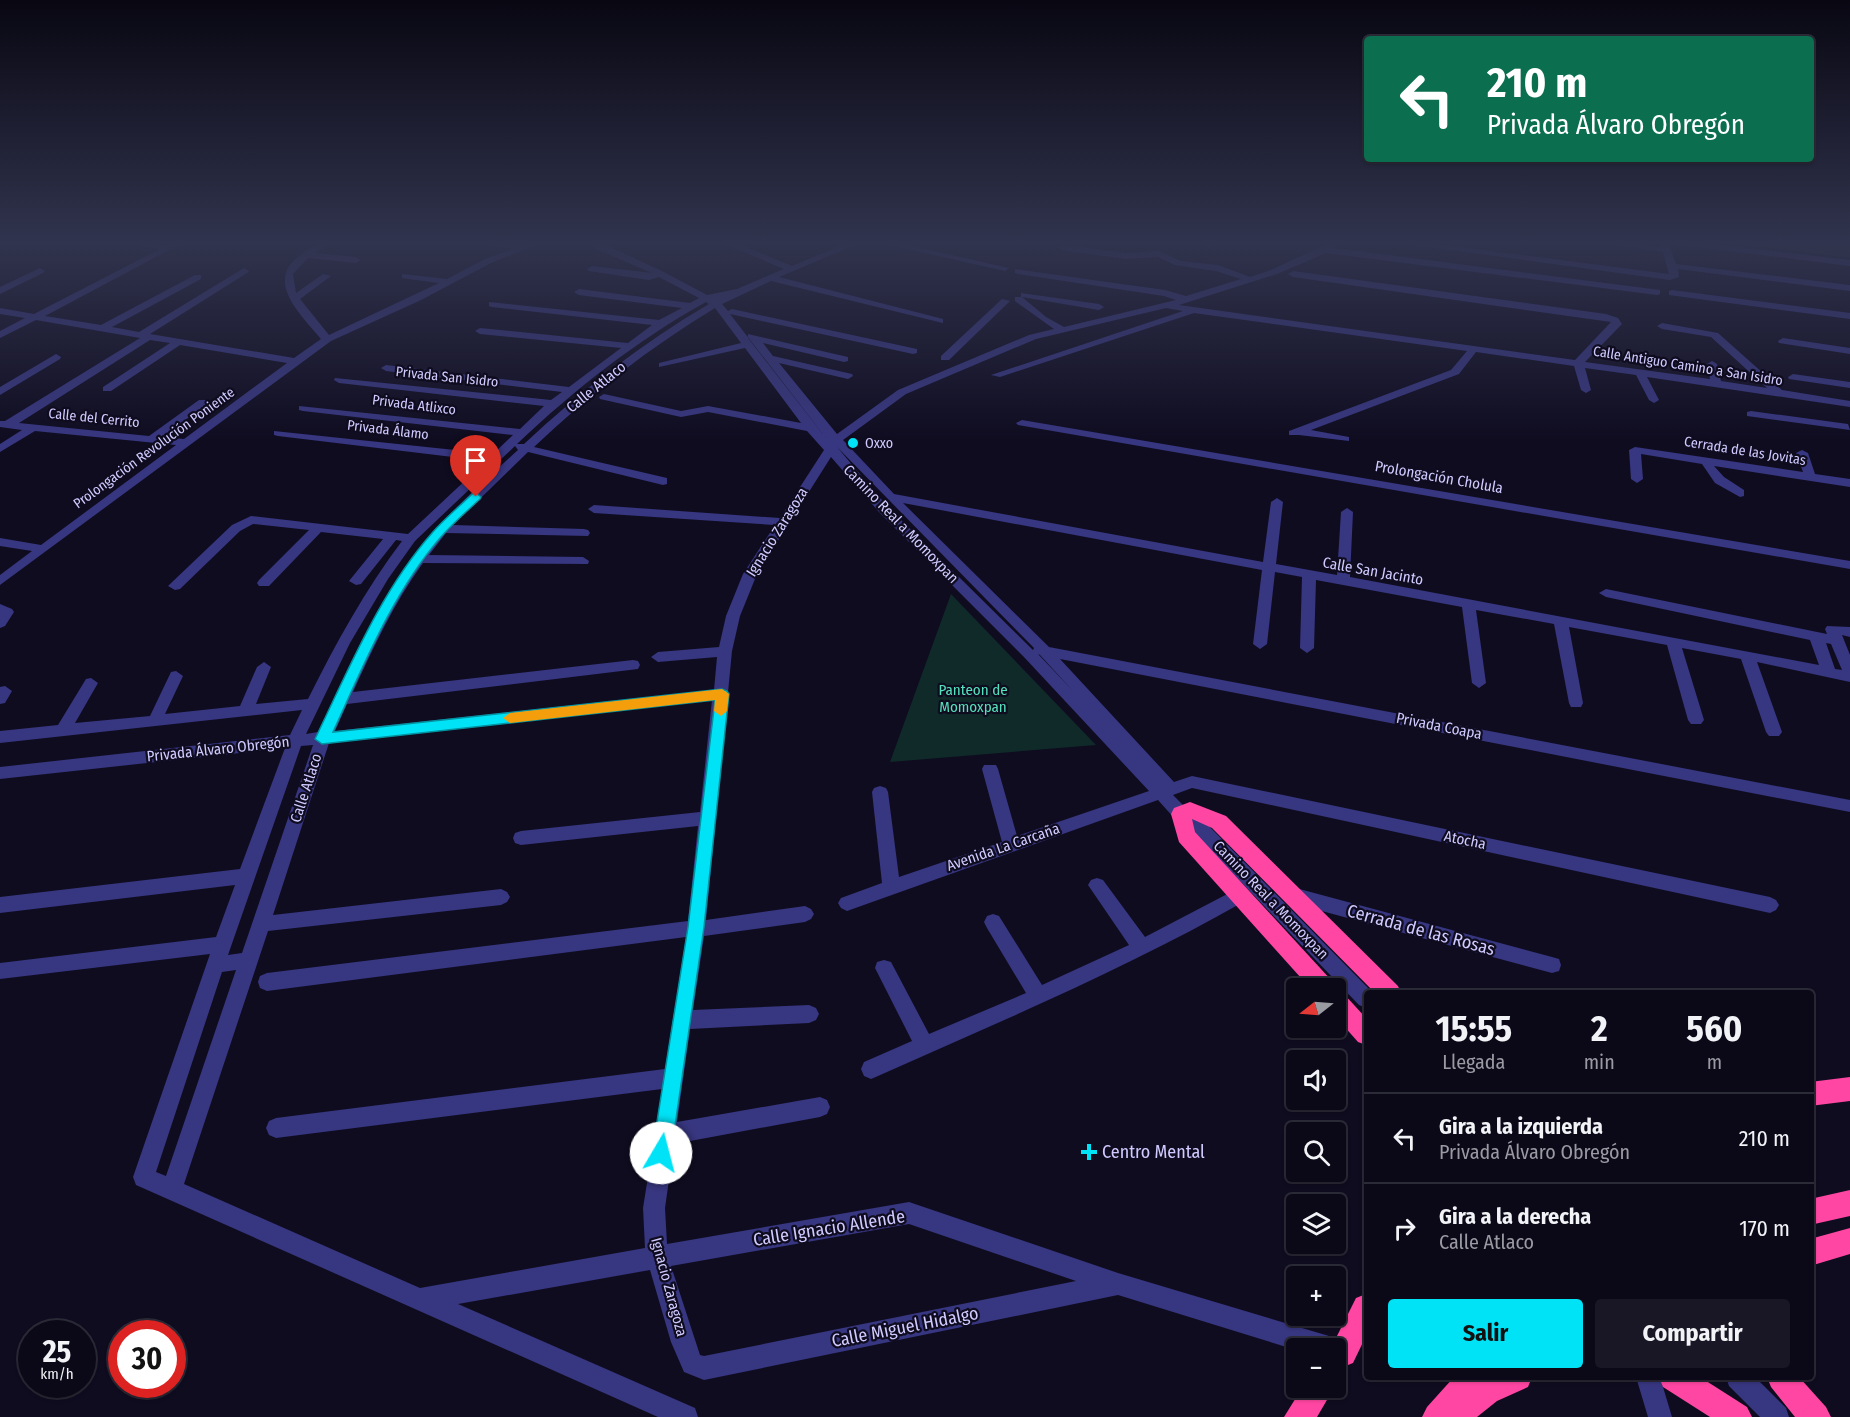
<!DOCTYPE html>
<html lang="es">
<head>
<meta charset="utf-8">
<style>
	:root { --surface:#0b0918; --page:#191725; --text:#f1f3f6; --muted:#9a9aa2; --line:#2b2a37; --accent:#00e2f6 }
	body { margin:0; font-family:"Fira Sans Condensed",sans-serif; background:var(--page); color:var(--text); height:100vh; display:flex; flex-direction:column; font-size:22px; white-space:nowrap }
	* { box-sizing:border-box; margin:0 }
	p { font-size:20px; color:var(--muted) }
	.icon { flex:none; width:33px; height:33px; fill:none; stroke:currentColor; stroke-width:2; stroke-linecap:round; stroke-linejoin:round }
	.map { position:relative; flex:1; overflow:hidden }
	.details { position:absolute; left:1364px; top:990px; width:450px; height:390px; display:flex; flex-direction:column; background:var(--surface); border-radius:6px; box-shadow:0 2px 4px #0004,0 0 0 2px var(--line) }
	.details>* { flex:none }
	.hud { position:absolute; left:1364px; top:36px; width:450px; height:126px; border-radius:6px; box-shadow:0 2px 4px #0004,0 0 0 2px var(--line); background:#0b6e4f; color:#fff; overflow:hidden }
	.needle { width:39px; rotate:253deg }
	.controls { position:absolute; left:1286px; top:978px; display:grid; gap:12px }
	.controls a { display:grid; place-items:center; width:60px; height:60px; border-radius:6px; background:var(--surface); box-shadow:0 2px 4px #0004,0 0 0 2px var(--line); font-size:30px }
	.speed { position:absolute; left:18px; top:1320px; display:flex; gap:12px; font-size:30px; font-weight:700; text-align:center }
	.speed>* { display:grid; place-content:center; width:78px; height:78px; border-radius:50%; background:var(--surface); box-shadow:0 2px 4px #0004,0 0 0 2px var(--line); line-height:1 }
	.speed small { font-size:15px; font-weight:400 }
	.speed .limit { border:9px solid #d22; background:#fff; color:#111 }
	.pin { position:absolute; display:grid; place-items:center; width:51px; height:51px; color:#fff; margin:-62px -26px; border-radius:50% 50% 50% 0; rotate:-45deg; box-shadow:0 0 6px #0007 }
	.pin .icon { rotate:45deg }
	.me { position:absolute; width:66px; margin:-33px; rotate:8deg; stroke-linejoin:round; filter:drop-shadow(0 0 4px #0008) }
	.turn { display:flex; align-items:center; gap:21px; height:126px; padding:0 24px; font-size:27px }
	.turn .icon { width:78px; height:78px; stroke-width:2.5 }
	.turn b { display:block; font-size:42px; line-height:51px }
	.eta { display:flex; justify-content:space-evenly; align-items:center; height:102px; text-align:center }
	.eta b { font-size:36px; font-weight:700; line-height:42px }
	.primary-button { display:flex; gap:12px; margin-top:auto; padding:12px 24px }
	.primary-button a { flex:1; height:69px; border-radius:6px; background:var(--accent); color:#111; font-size:24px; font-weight:700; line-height:69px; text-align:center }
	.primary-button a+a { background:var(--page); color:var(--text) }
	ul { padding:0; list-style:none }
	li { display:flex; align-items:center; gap:18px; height:90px; padding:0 24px; border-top:2px solid var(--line) }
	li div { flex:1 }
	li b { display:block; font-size:22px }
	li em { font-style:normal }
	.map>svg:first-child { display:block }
	.green { fill:#0f2a28 }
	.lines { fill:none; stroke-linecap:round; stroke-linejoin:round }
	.minor { fill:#373680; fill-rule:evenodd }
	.highway { fill:#ff46a2; fill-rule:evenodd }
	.route { fill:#00e2f6; stroke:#0093a0; stroke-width:1.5 }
	.slow { fill:#f59e0b }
	.poi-dot { fill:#00e2f6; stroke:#0f0c20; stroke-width:2 }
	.labels { text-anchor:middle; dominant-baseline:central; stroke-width:4.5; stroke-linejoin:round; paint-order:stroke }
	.far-street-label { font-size:14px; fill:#d0cbff; stroke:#0f0c20 }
	.far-poi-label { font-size:14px; fill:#d0cbff; stroke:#0f0c20; text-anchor:start }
	.street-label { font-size:15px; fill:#d0cbff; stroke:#0f0c20 }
	.park-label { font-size:15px; fill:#55e1bb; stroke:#0f0c20 }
	.near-street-label { font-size:18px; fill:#d0cbff; stroke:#0f0c20 }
	.near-poi-label { font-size:18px; fill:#d0cbff; stroke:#0f0c20; text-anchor:start }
</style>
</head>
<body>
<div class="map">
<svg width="1850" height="1417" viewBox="0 0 1850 1417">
	<rect width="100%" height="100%" fill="#0f0c20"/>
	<!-- green -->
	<path class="green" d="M 1723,242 L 1850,242 L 1850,258 Z
		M 951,594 L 1096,745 L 890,762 Z"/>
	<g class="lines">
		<!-- minor -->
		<path class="minor" d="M 128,242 L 167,245 L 173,242 L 184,242 L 45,316 L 101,325 L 195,275 L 201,275 L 201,279 L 112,327 L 139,332 L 244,268 L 249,271 L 247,273 L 150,334 L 294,358 L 321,339 C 302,316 265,282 298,257 C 309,248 319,242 332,242 L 315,253 L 356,257 L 360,260 L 356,263 L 308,258 L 293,274 L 296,293 L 323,274 L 331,276 L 300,299 L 329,335 L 439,283 L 402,278 L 402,274 L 447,279 L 485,259 L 513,249 L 476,242 L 522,245 L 530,242 L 543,242 L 491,263 L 421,300 L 331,341 L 0,585 L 0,575 L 32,551 L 0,546 L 0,538 L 41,545 L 176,445 L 35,431 L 0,452 L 0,444 L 22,430 L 0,427 L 0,421 L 5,421 L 140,338 L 36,320 L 0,338 L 0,331 L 25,318 L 0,314 L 0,308 L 34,314 L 160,249 ZM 150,340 L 170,343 L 103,387 L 103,391 L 111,391 L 180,345 L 287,363 L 184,439 L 162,437 L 207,404 L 207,400 L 199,400 L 149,436 L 19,423 Z
			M 590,242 L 599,242 L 664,272 L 707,295 L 737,289 L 784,269 L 720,242 L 733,242 L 792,266 L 850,242 L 862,242 L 779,277 L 943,319 L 943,323 L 771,281 L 722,304 L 728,311 L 732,309 L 917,349 L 917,353 L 913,354 L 730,314 L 829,442 L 748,338 L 748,334 L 848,357 L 848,361 L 844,362 L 763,343 L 773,356 L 852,374 L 853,376 L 848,379 L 779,363 L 837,434 L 898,390 L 1029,335 L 1054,329 L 1015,301 L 1015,297 L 1021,297 L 1021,293 L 1099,304 L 1104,307 L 1099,310 L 1022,297 L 1046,317 L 1064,327 L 1176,300 L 1164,296 L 1018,274 L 1015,273 L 1015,269 L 1165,290 L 1186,296 L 1241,279 L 1216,271 L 1175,265 L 1158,257 L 1126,259 L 1061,250 L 1061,246 L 1064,245 L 1126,253 L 1159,251 L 1180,261 L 1218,265 L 1250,277 L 1271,270 L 1331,242 L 1341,242 L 1333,248 L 1660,290 L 1660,294 L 1657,295 L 1326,253 L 1277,274 L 1179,305 L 1575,360 L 1611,322 L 1293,277 L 1288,274 L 1293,271 L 1606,314 L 1618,318 L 1622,324 L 1585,362 L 1710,379 L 1707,364 L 1712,361 L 1717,364 L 1721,381 L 1767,388 L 1711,337 L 1662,329 L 1657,326 L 1662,323 L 1718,333 L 1782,390 L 1850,401 L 1850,407 L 1647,377 L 1659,400 L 1654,403 L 1649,400 L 1636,375 L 1585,368 L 1591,390 L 1586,393 L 1581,390 L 1574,366 L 1476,352 L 1459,374 L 1311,430 L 1349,437 L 1349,441 L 1299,435 L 1289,435 L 1289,431 L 1451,370 L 1467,351 L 1194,313 L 1000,377 L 991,375 L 1183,311 L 1166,308 L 1036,339 L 906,394 L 843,440 L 894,494 L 1263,562 L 1271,502 L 1277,498 L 1283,502 L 1276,564 L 1337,575 L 1341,512 L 1347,508 L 1353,512 L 1350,577 L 1819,665 L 1810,640 L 1606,597 L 1599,593 L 1606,589 L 1827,634 L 1825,629 L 1827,626 L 1850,627 L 1850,637 L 1842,635 L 1850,655 L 1850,682 L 1757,662 L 1782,732 L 1779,736 L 1769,736 L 1766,732 L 1741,659 L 1682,648 L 1704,720 L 1701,724 L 1691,724 L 1688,720 L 1667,645 L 1569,627 L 1583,703 L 1581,707 L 1571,707 L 1569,703 L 1554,624 L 1476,610 L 1486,683 L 1479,688 L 1472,683 L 1462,607 L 1316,580 L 1314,648 L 1307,653 L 1300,648 L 1302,577 L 1275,572 L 1267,644 L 1260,649 L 1253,644 L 1262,570 L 903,503 L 1049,647 L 1850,800 L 1850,812 L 1060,659 L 1174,782 L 1192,776 L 1770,897 L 1776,900 L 1779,905 L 1776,910 L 1770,913 L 1192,788 L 1173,795 L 1187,809 L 1206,823 L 1373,993 L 1366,993 L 1366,1008 L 1359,1005 L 1194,833 L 1175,819 L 1158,800 L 847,911 L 841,908 L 838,903 L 841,898 L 882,883 L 872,792 L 874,788 L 880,786 L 886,788 L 888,792 L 899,877 L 1002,842 L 982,769 L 984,765 L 996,765 L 998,769 L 1017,836 L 1149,791 L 1023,656 L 879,512 L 831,457 L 757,574 L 740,616 L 732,651 L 706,920 L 805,906 L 811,909 L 814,914 L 811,919 L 805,922 L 704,936 L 693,1010 L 809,1005 L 816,1008 L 819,1014 L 816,1020 L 809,1023 L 690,1029 L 677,1122 L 820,1097 L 827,1100 L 830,1107 L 827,1114 L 820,1117 L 674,1144 L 665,1208 L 667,1244 L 909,1202 L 1118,1273 L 1329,1336 L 1337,1340 L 1341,1348 L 1337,1356 L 1335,1357 L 1335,1348 L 1296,1350 L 1118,1295 L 704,1380 L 684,1372 L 671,1342 L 650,1270 L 458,1304 L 695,1408 L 698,1417 L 658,1417 L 136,1185 L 133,1177 L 210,954 L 0,979 L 0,963 L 216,937 L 235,885 L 0,913 L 0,897 L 240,869 L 285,748 L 0,779 L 0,767 L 290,735 L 302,710 L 0,743 L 0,731 L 58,725 L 86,679 L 91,678 L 98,683 L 75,723 L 150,716 L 171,672 L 176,671 L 183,676 L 165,714 L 240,706 L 257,667 L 264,662 L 271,667 L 256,704 L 308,699 C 336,643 365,590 402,541 L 396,540 L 361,584 L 356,585 L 349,581 L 383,539 L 321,532 L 269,586 L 259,586 L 257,583 L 259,580 L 309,530 L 253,524 L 240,531 L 180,589 L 175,590 L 168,586 L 232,525 L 251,516 L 408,534 L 486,461 L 278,436 L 274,435 L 274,431 L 493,454 L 513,435 L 303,411 L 299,410 L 299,406 L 520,429 L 544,406 L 339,383 L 334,380 L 335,378 L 551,400 L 562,392 L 386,371 L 381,368 L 386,365 L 569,387 L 621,348 L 480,334 L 475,331 L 480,328 L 628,343 L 652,325 L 492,307 L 489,306 L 489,302 L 659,320 L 682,308 L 579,295 L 574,292 L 579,289 L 690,303 L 699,298 L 659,277 L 649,280 L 589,271 L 587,269 L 592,266 L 652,273 L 594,248 ZM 706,302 L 709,304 C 642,343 581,391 524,444 L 517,444 C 574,390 637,340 706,302 ZM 715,308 L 741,343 L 659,363 L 659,367 L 745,348 L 801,423 L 708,406 L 681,411 L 604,394 L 599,397 L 600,399 L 681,417 L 708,412 L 807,431 L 824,450 L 780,518 L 594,505 L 588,509 L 594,513 L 775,525 L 743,574 L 726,616 L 719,647 L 658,652 L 651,657 L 658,662 L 717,657 L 714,690 L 335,731 L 347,704 L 638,669 L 640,665 L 638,661 L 633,660 L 353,692 C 373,648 394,603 423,563 L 588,564 L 589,561 L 583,557 L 429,555 L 446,533 L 588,536 L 590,533 L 588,530 L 584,529 L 453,525 L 528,452 L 663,485 L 667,484 L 667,478 L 534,447 C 590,394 649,348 715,308 ZM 515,446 L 518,450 C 481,484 442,518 413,557 C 374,609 346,675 318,732 L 306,734 L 350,643 L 388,579 L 415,541 ZM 837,447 L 1034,648 L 1033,650 L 887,506 ZM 1826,643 L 1831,644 L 1842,670 L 1835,669 ZM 1038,654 L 1040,655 L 1073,691 ZM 712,700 L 700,812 L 521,831 L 515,833 L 513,838 L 515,843 L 521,845 L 698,826 L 688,921 L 267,973 L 260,976 L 258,982 L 260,988 L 267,991 L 686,937 L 665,1069 L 276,1118 L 269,1121 L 266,1128 L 269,1135 L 276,1138 L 662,1089 L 643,1208 L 645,1248 L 420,1288 L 184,1184 L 268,931 L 501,905 L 507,902 L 510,897 L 507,892 L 501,889 L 273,915 L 329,743 ZM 313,745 L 242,953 L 228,955 L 301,746 ZM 236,970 L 166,1176 L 156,1172 L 222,972 ZM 909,1224 L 1076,1281 L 704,1356 L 700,1355 L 671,1266 Z
			M 876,242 L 894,242 L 1009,268 L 1005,271 Z
			M 1206,242 L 1214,242 L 1209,247 L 1206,246 Z
			M 1393,242 L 1420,242 L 1669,274 L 1663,252 L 1601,242 L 1627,242 L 1661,247 L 1661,242 L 1698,242 L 1850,260 L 1850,266 L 1672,244 L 1669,245 L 1676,264 L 1850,285 L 1850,291 L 1678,269 L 1679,277 L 1670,280 Z
			M 40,268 L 45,271 L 43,273 L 0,294 L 0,287 Z
			M 1672,290 L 1850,313 L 1850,319 L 1669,295 L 1669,291 Z
			M 1002,299 L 1010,301 L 949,360 L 941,360 L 941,356 Z
			M 1783,338 L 1850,348 L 1850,354 L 1779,343 L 1778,341 Z
			M 56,354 L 61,357 L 60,359 L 0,395 L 0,387 Z
			M 1793,374 L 1850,382 L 1850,388 L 1789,379 L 1788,377 Z
			M 1751,411 L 1848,424 L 1850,430 L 1747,416 L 1747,412 Z
			M 1022,420 L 1850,561 L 1850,569 L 1018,425 L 1016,423 Z
			M 1635,447 L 1803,472 L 1796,453 L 1802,450 L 1808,453 L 1815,474 L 1850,479 L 1850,487 L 1714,466 L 1724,477 L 1744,490 L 1744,496 L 1740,497 L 1715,483 L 1702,464 L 1641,454 L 1643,479 L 1637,483 L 1631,479 L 1629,450 Z
			M 0,604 L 12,609 L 14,612 L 5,626 L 0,628 Z
			M 5,686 L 12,691 L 5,703 L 0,704 L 0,687 Z
			M 1097,878 L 1103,880 L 1145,937 L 1233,891 L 1239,888 L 1245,891 L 1248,896 L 1245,901 C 1127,968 1002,1021 878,1076 L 871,1079 L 864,1076 L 861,1069 L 864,1062 L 912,1041 L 875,968 L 877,962 L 884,960 L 891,962 L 929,1034 L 1026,993 L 987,928 L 984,922 L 987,916 L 993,914 L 999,916 L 1042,985 L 1129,945 L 1088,885 L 1091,880 Z
			M 1292,887 L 1552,957 L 1559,959 L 1561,965 L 1559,971 L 1552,973 L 1292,903 L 1286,900 L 1283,895 L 1286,890 Z
			M 1636,1377 L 1660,1377 L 1672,1417 L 1648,1417 Z
			M 1726,1377 L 1755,1377 L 1786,1408 L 1789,1417 L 1760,1417 L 1729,1386 Z"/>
		<!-- highway -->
		<path class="highway" d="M 1190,802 L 1226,816 L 1398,986 L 1401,993 L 1375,993 L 1212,828 L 1192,819 L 1195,832 L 1332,981 L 1335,988 L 1310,988 L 1179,842 L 1171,814 L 1174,808 Z
			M 1335,989 L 1343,993 L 1366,1018 L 1366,1045 L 1358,1042 L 1335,1016 Z
			M 1850,1077 L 1850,1101 L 1810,1106 L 1810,1082 Z
			M 1850,1190 L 1850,1216 L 1810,1225 L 1810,1199 Z
			M 1850,1228 L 1850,1254 L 1810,1266 L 1810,1239 Z
			M 1366,1294 L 1366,1336 L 1353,1363 L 1343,1367 L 1335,1364 L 1335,1348 L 1331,1348 L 1356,1298 Z
			M 1454,1377 L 1532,1377 L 1528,1387 L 1497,1401 L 1477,1417 L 1422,1417 L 1427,1407 Z
			M 1659,1377 L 1700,1377 L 1747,1407 L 1752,1417 L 1710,1417 L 1663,1387 Z
			M 1767,1377 L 1799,1377 L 1826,1407 L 1831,1417 L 1795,1417 L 1771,1387 Z
			M 1302,1388 L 1334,1388 L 1317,1417 L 1284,1417 Z"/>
	</g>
	<!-- sky -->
	<linearGradient id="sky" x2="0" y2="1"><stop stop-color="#080712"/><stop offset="0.55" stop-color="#31344e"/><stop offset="1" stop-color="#31344e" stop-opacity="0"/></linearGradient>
	<rect width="1850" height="441" fill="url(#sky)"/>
	<!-- route -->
	<path class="route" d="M 476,493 L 481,497 L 480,499 C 466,512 452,524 440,538 C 392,594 363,667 333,732 L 722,689 L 727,691 L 729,694 L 704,927 L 671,1153 L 668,1160 L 661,1163 L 655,1160 L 652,1153 L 688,927 L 715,700 L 322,744 L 315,739 C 349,669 380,592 432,533 C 444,519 459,507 472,494 Z"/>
	<!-- slow -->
	<path class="slow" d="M 722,689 L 729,694 L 727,711 L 721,716 L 714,711 L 715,700 L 510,723 L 503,718 L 510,713 Z"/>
	<!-- markers -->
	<g class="poi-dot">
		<circle cx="853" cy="443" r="6"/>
		<path d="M1086 1143h6v6h6v6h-6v6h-6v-6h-6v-6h6z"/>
	</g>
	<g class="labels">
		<!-- far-street labels -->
		<g class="far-street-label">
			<text transform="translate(1688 366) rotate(9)">Calle Antiguo Camino a San Isidro</text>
			<text transform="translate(447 377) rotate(6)">Privada San Isidro</text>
			<text transform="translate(414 405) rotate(7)">Privada Atlixco</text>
			<text transform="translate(94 418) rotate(6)">Calle del Cerrito</text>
			<text transform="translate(388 430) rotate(7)">Privada Álamo</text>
			<text transform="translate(154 448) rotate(-36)">Prolongación Revolución Poniente</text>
			<text transform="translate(1745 451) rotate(9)">Cerrada de las Jovitas</text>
		</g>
		<!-- far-poi labels -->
		<g class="far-poi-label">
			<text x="865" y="443">Oxxo</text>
		</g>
		<!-- street labels -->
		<g class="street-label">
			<text transform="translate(596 387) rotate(-39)">Calle Atlaco</text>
			<text transform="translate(1439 477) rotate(10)">Prolongación Cholula</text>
			<text transform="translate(901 524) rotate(46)">Camino Real a Momoxpan</text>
			<text transform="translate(777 532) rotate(-58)">Ignacio Zaragoza</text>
			<text transform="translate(1373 571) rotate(10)">Calle San Jacinto</text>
			<text transform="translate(1439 726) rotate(11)">Privada Coapa</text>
			<text transform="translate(218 749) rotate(-6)">Privada Álvaro Obregón</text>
			<text transform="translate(306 788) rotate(-72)">Calle Atlaco</text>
			<text transform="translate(1465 840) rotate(12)">Atocha</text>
			<text transform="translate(1003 847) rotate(-19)">Avenida La Carcaña</text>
			<text transform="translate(1271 900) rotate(46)">Camino Real a Momoxpan</text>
			<text transform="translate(669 1287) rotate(75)">Ignacio Zaragoza</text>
		</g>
		<!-- park labels -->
		<g class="park-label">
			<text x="973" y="690">Panteon de<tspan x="973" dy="17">Momoxpan</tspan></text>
		</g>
		<!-- near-street labels -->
		<g class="near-street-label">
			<text transform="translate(1421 930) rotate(15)">Cerrada de las Rosas</text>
			<text transform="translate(829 1228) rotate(-9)">Calle Ignacio Allende</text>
			<text transform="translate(905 1327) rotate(-11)">Calle Miguel Hidalgo</text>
		</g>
		<!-- near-poi labels -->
		<g class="near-poi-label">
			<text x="1102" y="1152">Centro Mental</text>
		</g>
	</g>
</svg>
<div class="controls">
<a><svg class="needle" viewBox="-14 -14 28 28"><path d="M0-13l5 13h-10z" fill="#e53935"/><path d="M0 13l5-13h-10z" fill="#9a9aa2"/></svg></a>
<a><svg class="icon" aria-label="sound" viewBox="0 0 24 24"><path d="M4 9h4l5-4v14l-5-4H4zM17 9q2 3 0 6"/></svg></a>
<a><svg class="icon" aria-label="search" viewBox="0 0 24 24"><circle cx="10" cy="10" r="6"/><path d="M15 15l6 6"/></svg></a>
<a><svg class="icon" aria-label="layers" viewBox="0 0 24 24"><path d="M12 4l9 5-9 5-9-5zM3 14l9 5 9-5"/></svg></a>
<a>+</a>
<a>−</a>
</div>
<div class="speed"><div>25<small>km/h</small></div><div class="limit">30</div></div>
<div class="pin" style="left:476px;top:497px;background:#d93025"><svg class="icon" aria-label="arrive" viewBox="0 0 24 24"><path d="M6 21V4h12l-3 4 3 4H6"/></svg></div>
<svg class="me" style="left:661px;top:1153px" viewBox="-20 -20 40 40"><circle r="19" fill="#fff"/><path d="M0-13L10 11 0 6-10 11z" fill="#00e2f6"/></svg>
<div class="hud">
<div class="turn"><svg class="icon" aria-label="left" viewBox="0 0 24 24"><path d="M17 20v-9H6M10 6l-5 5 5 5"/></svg><div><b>210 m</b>Privada Álvaro Obregón</div></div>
</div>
<section class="details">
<div class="eta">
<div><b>15:55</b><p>Llegada</p></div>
<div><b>2</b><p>min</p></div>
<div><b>560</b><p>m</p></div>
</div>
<ul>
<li><svg class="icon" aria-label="left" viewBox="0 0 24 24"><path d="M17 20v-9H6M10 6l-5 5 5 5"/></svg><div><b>Gira a la izquierda</b><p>Privada Álvaro Obregón</p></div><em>210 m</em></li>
<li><svg class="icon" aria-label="right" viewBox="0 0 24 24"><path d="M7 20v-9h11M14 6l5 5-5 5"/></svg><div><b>Gira a la derecha</b><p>Calle Atlaco</p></div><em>170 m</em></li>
</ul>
<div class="primary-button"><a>Salir</a><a>Compartir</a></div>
</section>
</div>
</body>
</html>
